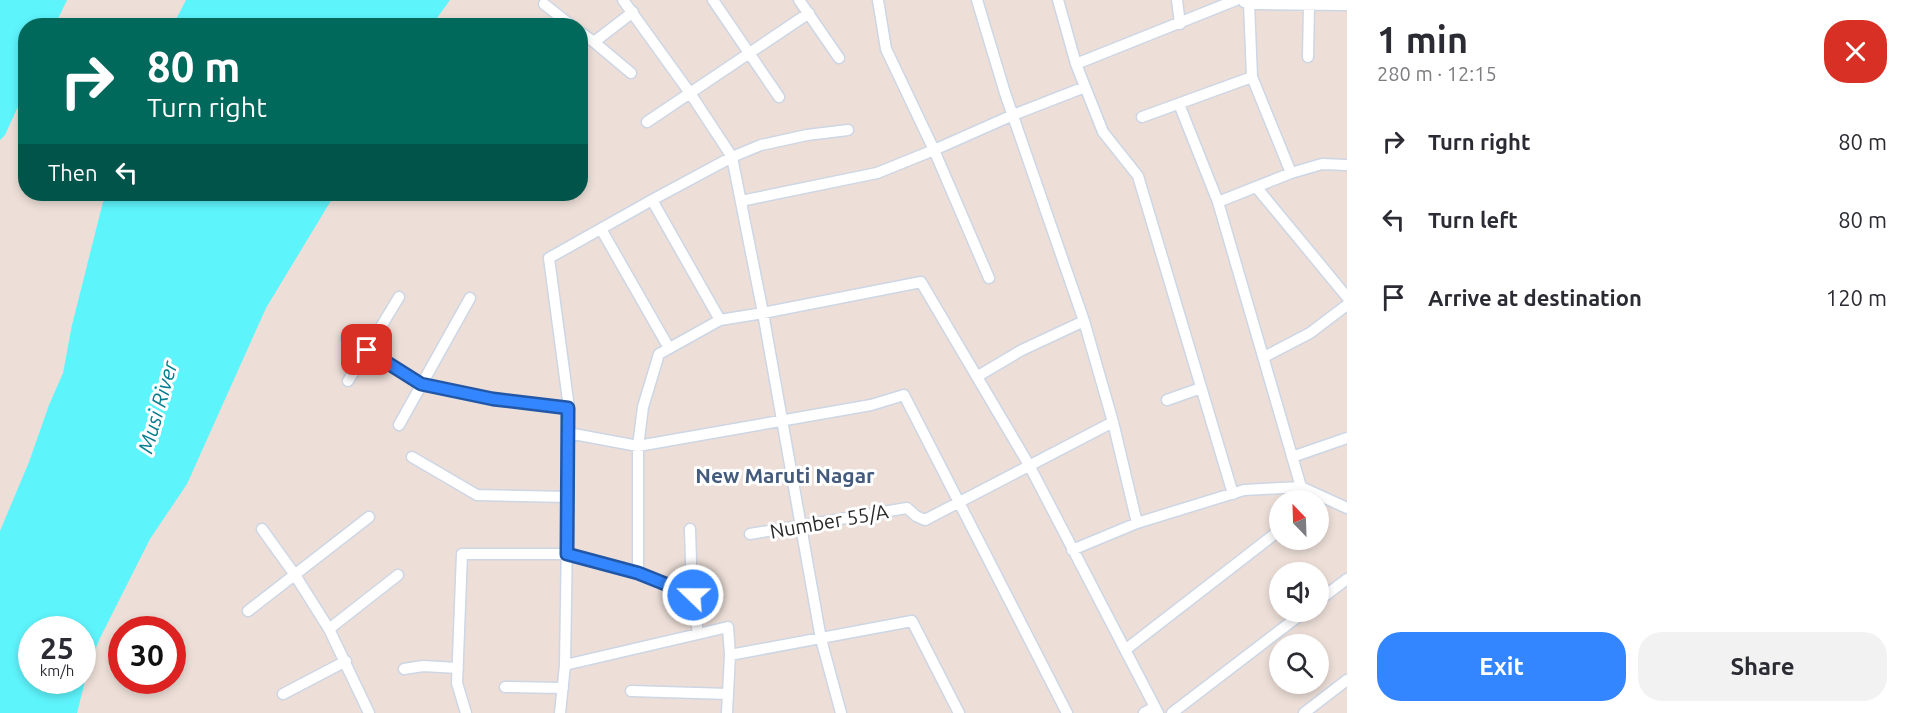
<!DOCTYPE html>
<html lang="en">
<head>
<meta charset="utf-8">
<style>
	:root { --surface:#fff; --page:#f2f2f3; --text:#2b2b33; --muted:#7c7c81; --accent:#3386ff }
	body { margin:0; font-family:Ubuntu,sans-serif; background:var(--page); color:var(--text); height:100vh; display:flex; flex-direction:column; font-size:22px; white-space:nowrap }
	* { box-sizing:border-box; margin:0 }
	p { font-size:20px; color:var(--muted) }
	.icon { flex:none; width:33px; height:33px; fill:none; stroke:currentColor; stroke-width:2; stroke-linecap:round; stroke-linejoin:round }
	.map { position:relative; flex:1; overflow:hidden }
	.sheet { display:flex; flex-direction:column; background:var(--surface); width:570px }
	.sheet>* { flex:none }
	.top-card { position:absolute; left:18px; top:18px; width:570px; height:183px; border-radius:24px; box-shadow:0 3px 9px #0003; background:#00695c; color:#fff; overflow:hidden }
	.needle { width:39px; rotate:337deg }
	.buttons { position:absolute; left:1269px; top:490px; display:grid; gap:12px }
	.buttons a { display:grid; place-items:center; width:60px; height:60px; border-radius:50%; background:var(--surface); box-shadow:0 3px 9px #0003; font-size:30px }
	.speed { position:absolute; left:18px; top:616px; display:flex; gap:12px; font-size:30px; font-weight:700; text-align:center }
	.speed>* { display:grid; place-content:center; width:78px; height:78px; border-radius:50%; background:var(--surface); box-shadow:0 3px 9px #0003; line-height:1 }
	.speed small { font-size:15px; font-weight:400 }
	.speed .limit { border:9px solid #d22; background:#fff; color:#111 }
	.pin { position:absolute; display:grid; place-items:center; width:51px; height:51px; color:#fff; margin:-26px; border-radius:12px; box-shadow:0 3px 9px #0006 }
	.me { position:absolute; width:66px; margin:-33px; rotate:292deg; stroke-linejoin:round; filter:drop-shadow(0 0 4px #0008) }
	.turn { display:flex; align-items:center; gap:21px; height:126px; padding:0 30px; font-size:27px }
	.turn .icon { width:78px; height:78px; stroke-width:2.5 }
	.turn b { display:block; font-size:42px; line-height:51px }
	.then { display:flex; align-items:center; height:57px; padding:0 30px; background:#0003; gap:12px; font-size:22px }
	.round { display:grid; place-items:center; flex:none; width:63px; height:63px; border-radius:24px; background:var(--page) }
	.summary { display:flex; align-items:center; justify-content:space-between; height:102px; padding:0 30px }
	h1 { font-size:36px; font-weight:700; line-height:45px }
	.action { display:flex; gap:12px; margin-top:auto; padding:12px 30px }
	.action a { flex:1; height:69px; border-radius:24px; background:var(--accent); color:#fff; font-size:24px; font-weight:700; line-height:69px; text-align:center }
	.action a+a { background:var(--page); color:var(--text) }
	ul { padding:0; list-style:none }
	li { display:flex; align-items:center; gap:18px; height:78px; padding:0 30px }
	li div { flex:1 }
	li b { display:block; font-size:22px }
	li em { font-style:normal }
	main { display:flex; flex:1; min-height:0 }
	.map>svg:first-child { display:block }
	.water { fill:#5ef4fc; fill-rule:evenodd }
	.lines { fill:none; stroke-linecap:round; stroke-linejoin:round }
	.minor-casing { stroke:#cdd6e4; stroke-width:13 }
	.minor { stroke:#fff; stroke-width:10 }
	.route-casing { stroke:#2157a6; stroke-width:15 }
	.route { stroke:#3386ff; stroke-width:10 }
	.labels { text-anchor:middle; dominant-baseline:central; stroke-width:6; stroke-linejoin:round; paint-order:stroke }
	.street-label { font-size:20px; fill:#282828; stroke:#fff }
	.water-label { font-size:21px; font-style:italic; fill:#037d8f; stroke:#fff }
	.neighbourhood-label { font-size:21px; font-weight:bold; fill:#445b7e; stroke:#fff }
</style>
</head>
<body>
<main>
<div class="map">
<svg width="1347" height="713" viewBox="0 0 1347 713">
	<rect width="100%" height="100%" fill="#eddfd8"/>
	<!-- water -->
	<path class="water" d="M 0,0 L 67,0 L 55,25 L 26,26 L 25,91 L 5,135 L 0,140 Z
		M 186,0 L 450,0 L 432,25 L 173,25 Z
		M 105,194 L 335,194 L 266,308 L 187,484 L 150,539 L 100,638 L 89,665 L 77,713 L 0,713 L 0,531 L 29,462 L 49,405 L 63,373 L 72,325 ZM 32,630 L 82,630 L 82,681 L 32,681 Z"/>
	<g class="lines">
		<defs>
			<path id="minor" d="M 623,0 L 690,93 L 732,157 L 763,313 L 821,639 L 841,713
				M 713,0 L 779,97
				M 799,0 L 839,58
				M 878,0 L 886,49 L 934,150 L 989,278
				M 977,0 L 1005,93 L 1084,321 L 1113,422 L 1137,523
				M 1058,0 L 1076,64 L 1103,132 L 1138,176 L 1233,494
				M 1177,0 L 1180,24
				M 1244,2 L 1258,4 L 1347,5
				M 1249,3 L 1252,77 L 1291,173
				M 544,4 L 572,26
				M 580,32 L 594,42 L 633,12
				M 594,42 L 631,73
				M 1308,57 L 1309,5
				M 1076,64 L 1236,0
				M 1179,104 L 1218,202 L 1301,487 L 1302,501
				M 1142,117 L 1252,77
				M 647,122 L 809,13
				M 1257,188 L 1347,297
				M 652,200 L 720,320
				M 741,201 L 877,173 L 934,150 L 1013,115 L 1085,87
				M 1218,202 L 1291,173 L 1322,164 L 1347,165
				M 601,229 L 669,348
				M 346,338 L 421,384 L 493,399 L 569,408
				M 1264,357 L 1310,333 L 1347,305
				M 978,376 L 1022,350 L 1084,321
				M 348,381 L 399,297
				M 1167,400 L 1201,388
				M 399,425 L 470,298
				M 568,433 L 638,446 L 871,405 L 904,395 L 1067,713
				M 412,457 L 477,495 L 568,497
				M 1292,457 L 1347,438
				M 262,529 L 295,575 L 329,629 L 369,713
				M 690,529 L 692,595
				M 750,534 L 907,508 L 916,516 L 925,520 L 1113,422
				M 1072,550 L 1137,523 L 1244,490 L 1301,487 L 1347,508
				M 638,573 L 638,446 L 643,407 L 659,354 L 720,320 L 763,313 L 921,282 L 1029,465 L 1158,713
				M 1318,601 L 1347,579
				M 248,611 L 369,517
				M 329,629 L 398,575
				M 1125,650 L 1280,530
				M 565,665 L 728,627 L 730,655 L 912,621 L 959,713
				M 404,669 L 423,666 L 458,668
				M 505,687 L 563,688
				M 631,691 L 728,694
				M 283,694 L 346,661
				M 466,713 L 457,683 L 462,554 L 567,554 L 638,573 L 692,595 L 698,633
				M 560,713 L 565,665 L 569,408 L 549,258 L 652,200 L 732,157 L 761,145 L 807,135 L 848,130
				M 727,713 L 730,655
				M 1144,713 L 1155,707
				M 1172,713 L 1304,612
				M 1304,713 L 1347,680"/>
		</defs>
		<!-- minor casing -->
		<use href="#minor" class="minor-casing"/>
		<!-- minor -->
		<use href="#minor" class="minor"/>
	</g>
	<g class="lines">
		<defs>
			<path id="route" d="M 367,350 L 421,384 L 493,399 L 568,408 L 567,554 L 638,573 L 693,595"/>
		</defs>
		<!-- route casing -->
		<use href="#route" class="route-casing"/>
		<!-- route -->
		<use href="#route" class="route"/>
	</g>
	<g class="labels">
		<!-- street labels -->
		<g class="street-label">
			<text transform="translate(829 521) rotate(-10)">Number 55/A</text>
		</g>
		<!-- water labels -->
		<g class="water-label">
			<text transform="translate(157 407) rotate(-74)">Musi River</text>
		</g>
		<!-- neighbourhood labels -->
		<g class="neighbourhood-label">
			<text x="785" y="475">New Maruti Nagar</text>
		</g>
	</g>
</svg>
<div class="buttons">
<a><svg class="needle" viewBox="-14 -14 28 28"><path d="M0-13l5 13h-10z" fill="#e53935"/><path d="M0 13l5-13h-10z" fill="#7c7c81"/></svg></a>
<a><svg class="icon" aria-label="sound" viewBox="0 0 24 24"><path d="M4 9h4l5-4v14l-5-4H4zM17 9q2 3 0 6"/></svg></a>
<a><svg class="icon" aria-label="search" viewBox="0 0 24 24"><circle cx="10" cy="10" r="6"/><path d="M15 15l6 6"/></svg></a>
</div>
<div class="speed"><div>25<small>km/h</small></div><div class="limit">30</div></div>
<div class="pin" style="left:367px;top:350px;background:#d93025"><svg class="icon" aria-label="arrive" viewBox="0 0 24 24"><path d="M6 21V4h12l-3 4 3 4H6"/></svg></div>
<svg class="me" style="left:693px;top:595px" viewBox="-20 -20 40 40"><circle r="17" fill="#3386ff" stroke="#fff" stroke-width="3"/><path d="M0-11L8 9 0 5-8 9z" fill="#fff"/></svg>
<div class="top-card">
<div class="turn"><svg class="icon" aria-label="right" viewBox="0 0 24 24"><path d="M7 20v-9h11M14 6l5 5-5 5"/></svg><div><b>80 m</b>Turn right</div></div>
<div class="then">Then<svg class="icon" aria-label="left" viewBox="0 0 24 24"><path d="M17 20v-9H6M10 6l-5 5 5 5"/></svg></div>
</div>
</div>
<section class="sheet">
<div class="summary"><div><h1>1 min</h1><p>280 m · 12:15</p></div><a class="round" style="background:#d93025;color:#fff"><svg class="icon" aria-label="close" viewBox="0 0 24 24"><path d="M6 6l12 12M18 6L6 18"/></svg></a></div>
<ul>
<li><svg class="icon" aria-label="right" viewBox="0 0 24 24"><path d="M7 20v-9h11M14 6l5 5-5 5"/></svg><div><b>Turn right</b></div><em>80 m</em></li>
<li><svg class="icon" aria-label="left" viewBox="0 0 24 24"><path d="M17 20v-9H6M10 6l-5 5 5 5"/></svg><div><b>Turn left</b></div><em>80 m</em></li>
<li><svg class="icon" aria-label="arrive" viewBox="0 0 24 24"><path d="M6 21V4h12l-3 4 3 4H6"/></svg><div><b>Arrive at destination</b></div><em>120 m</em></li>
</ul>
<div class="action"><a>Exit</a><a>Share</a></div>
</section>
</main>
</body>
</html>
